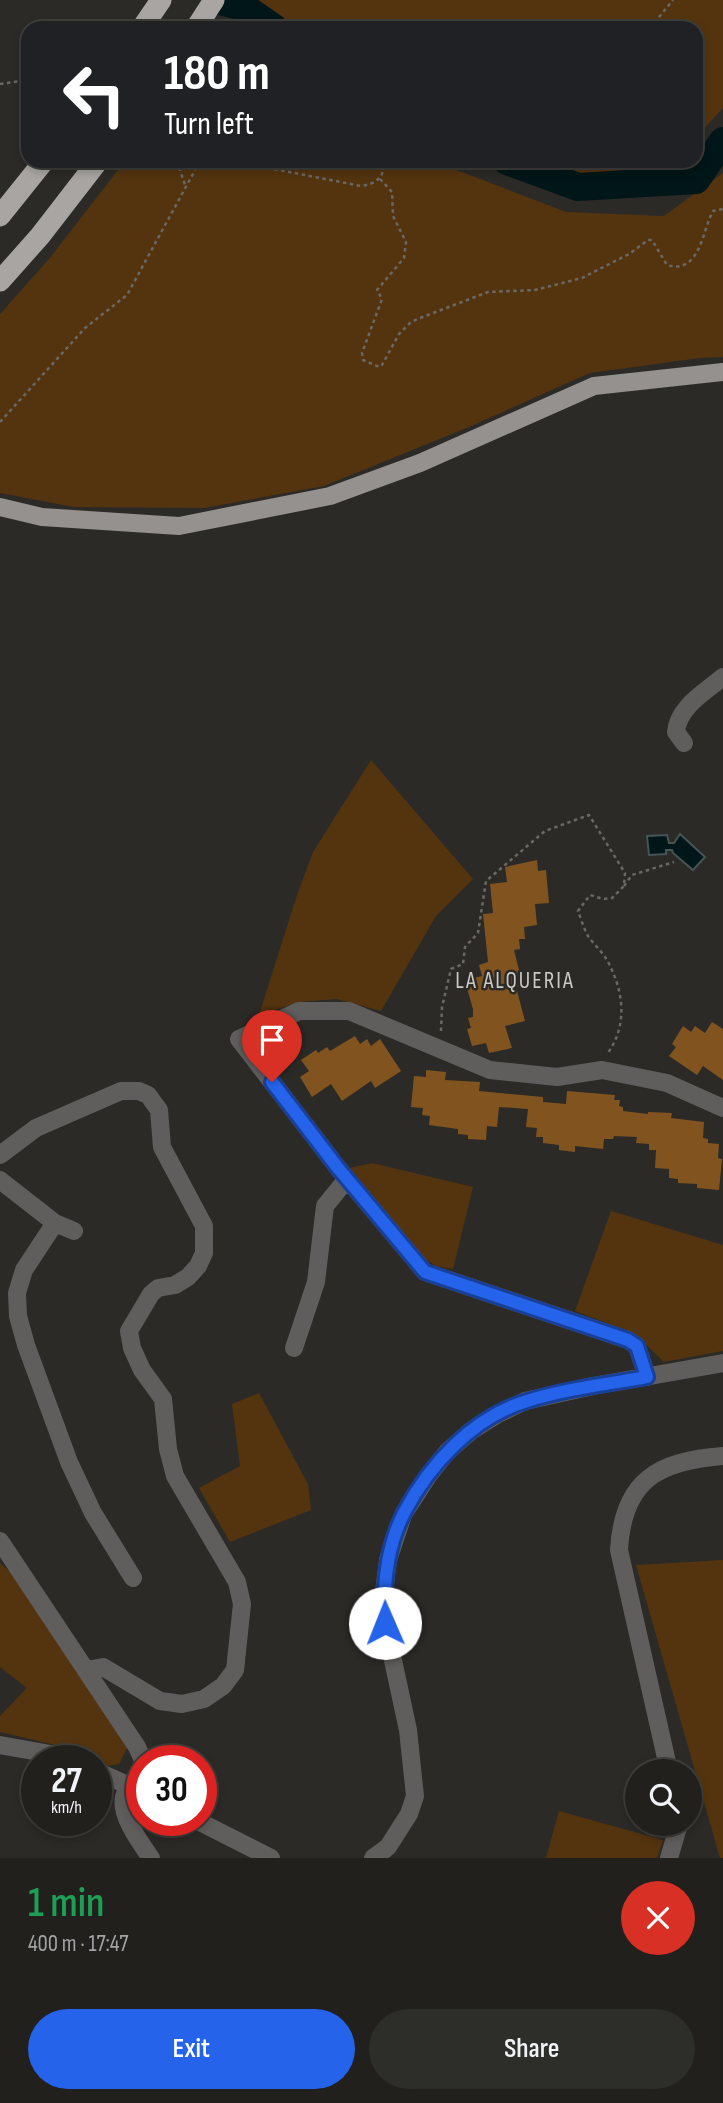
<!DOCTYPE html>
<html lang="en">
<head>
<meta charset="utf-8">
<style>
	:root { --surface:#21201d; --page:#2d2d2a; --text:#f1f3f6; --muted:#a2a3a4; --line:#3e3e3b; --accent:#2563eb }
	body { margin:0; font-family:"Sofia Sans Condensed",sans-serif; background:var(--page); color:var(--text); height:100vh; display:flex; flex-direction:column; font-size:26px; white-space:nowrap }
	* { box-sizing:border-box; margin:0 }
	p { font-size:23px; color:var(--muted) }
	.icon { flex:none; width:38px; height:38px; fill:none; stroke:currentColor; stroke-width:2; stroke-linecap:round; stroke-linejoin:round }
	.map { position:relative; height:1858px; overflow:hidden }
	.panel { display:flex; flex-direction:column; background:var(--surface); flex:1 }
	.panel>* { flex:none }
	.top-card { position:absolute; left:21px; top:21px; width:682px; height:147px; border-radius:21px; box-shadow:0 4px 10px #0003,0 0 0 2px var(--line); background:#202124; color:#fff; overflow:hidden }
	.buttons { position:absolute; left:625px; top:1759px; display:grid; gap:14px }
	.buttons a { display:grid; place-items:center; width:77px; height:77px; border-radius:50%; background:var(--surface); box-shadow:0 4px 10px #0003,0 0 0 2px var(--line); font-size:35px }
	.speed { position:absolute; left:21px; top:1745px; display:flex; gap:14px; font-size:35px; font-weight:700; text-align:center }
	.speed>* { display:grid; place-content:center; width:91px; height:91px; border-radius:50%; background:var(--surface); box-shadow:0 4px 10px #0003,0 0 0 2px var(--line); line-height:1 }
	.speed small { font-size:18px; font-weight:400 }
	.speed .limit { border:10px solid #d22; background:#fff; color:#111 }
	.pin { position:absolute; display:grid; place-items:center; width:60px; height:60px; color:#fff; margin:-72px -30px; border-radius:50% 50% 50% 0; rotate:-45deg; box-shadow:0 0 7px #0007 }
	.pin .icon { rotate:45deg }
	.me { position:absolute; width:77px; margin:-38px; rotate:359deg; stroke-linejoin:round; filter:drop-shadow(0 0 5px #0008) }
	.turn { display:flex; align-items:center; gap:24px; height:147px; padding:0 28px; font-size:32px }
	.turn .icon { width:91px; height:91px; stroke-width:2.5 }
	.turn b { display:block; font-size:49px; line-height:60px }
	.round { display:grid; place-items:center; flex:none; width:74px; height:74px; border-radius:37px; background:var(--page) }
	.overview { display:flex; align-items:center; justify-content:space-between; height:119px; padding:0 28px }
	h1 { font-size:42px; font-weight:600; line-height:52px; color:#1e9e55 }
	.cta { display:flex; gap:14px; margin-top:auto; padding:14px 28px }
	.cta a { flex:1; height:80px; border-radius:42px; background:var(--accent); color:#fff; font-size:28px; font-weight:600; line-height:80px; text-align:center }
	.cta a+a { background:var(--page); color:var(--text) }
	.map>svg:first-child { display:block }
	.green { fill:#53340f }
	.water { fill:#001618; stroke:#455455; stroke-width:2 }
	.lines { fill:none; stroke-linecap:round; stroke-linejoin:round }
	.river { stroke:#001618; stroke-width:28 }
	.building { fill:#81541f }
	.path { stroke:#6a6865; stroke-width:2.5; stroke-dasharray:3.5 3.5; stroke-linecap:butt }
	.minor { stroke:#5f5e5d; stroke-width:18 }
	.major { stroke:#94918e; stroke-width:18 }
	.highway { stroke:#a8a5a2; stroke-width:21 }
	.route-casing { stroke:#184099; stroke-width:18 }
	.route { stroke:#2563eb; stroke-width:12 }
	.labels { text-anchor:middle; dominant-baseline:central; stroke-width:5; stroke-linejoin:round; paint-order:stroke }
	.neighbourhood-label { font-size:23px; letter-spacing:2px; fill:#ccc9c6; stroke:#2c2a27 }
</style>
</head>
<body>
<div class="map">
<svg width="723" height="1858" viewBox="0 0 723 1858">
	<rect width="100%" height="100%" fill="#2c2a27"/>
	<!-- green -->
	<path class="green" d="M 249,0 L 723,0 L 723,108 L 697,136 L 696,28 L 289,28 Z
		M 125,161 L 433,161 L 566,212 L 664,216 L 723,173 L 723,357 L 700,358 L 590,373 L 469,427 L 324,486 L 204,508 L 74,507 L 0,493 L 0,314 L 49,259 Z
		M 535,161 L 657,161 L 644,169 L 570,174 Z
		M 371,760 L 473,879 L 436,916 L 381,1011 L 337,999 L 299,1002 L 259,1015 L 297,895 L 313,852 Z
		M 372,1163 L 473,1187 L 453,1269 L 436,1266 L 425,1259 L 350,1168 Z
		M 611,1211 L 723,1245 L 723,1351 L 664,1362 L 634,1333 L 575,1311 Z
		M 259,1393 L 308,1484 L 311,1510 L 230,1542 L 199,1488 L 240,1466 L 232,1404 Z
		M 723,1560 L 723,1858 L 720,1858 L 636,1565 Z
		M 0,1563 L 17,1578 L 127,1748 L 119,1764 L 107,1766 L 59,1746 L 0,1732 L 0,1716 L 27,1688 L 0,1667 Z
		M 559,1811 L 663,1840 L 657,1858 L 546,1858 Z"/>
	<!-- water -->
	<path class="water" d="M 680,834 L 705,857 L 693,870 L 673,853 L 672,850 L 666,850 L 666,854 L 649,855 L 647,836 L 667,835 L 669,843 L 674,843 Z"/>
	<g class="lines">
		<!-- river -->
		<path class="river" d="M 215,0 L 244,7 L 274,28
			M 507,161 L 578,187 L 696,180 L 723,141"/>
	</g>
	<!-- building -->
	<path class="building" d="M 537,860 L 538,871 L 546,870 L 549,903 L 535,904 L 537,925 L 524,927 L 525,939 L 519,939 L 520,949 L 514,950 L 523,986 L 516,987 L 525,1021 L 505,1026 L 512,1048 L 489,1053 L 486,1043 L 472,1046 L 467,1029 L 471,1028 L 468,1018 L 473,1017 L 473,1009 L 467,988 L 476,985 L 474,978 L 482,976 L 479,965 L 488,962 L 483,914 L 493,913 L 490,884 L 507,882 L 505,867 Z
		M 712,1022 L 723,1029 L 723,1080 L 703,1066 L 697,1075 L 669,1056 L 676,1047 L 672,1044 L 683,1026 L 691,1032 L 695,1026 L 705,1033 Z
		M 355,1036 L 360,1044 L 367,1039 L 371,1046 L 380,1039 L 401,1071 L 375,1088 L 371,1081 L 342,1101 L 331,1084 L 312,1097 L 300,1077 L 309,1071 L 301,1060 L 316,1050 L 318,1053 L 327,1047 L 330,1051 Z
		M 426,1070 L 446,1072 L 445,1080 L 480,1082 L 479,1091 L 543,1097 L 543,1102 L 566,1104 L 567,1091 L 615,1095 L 614,1100 L 620,1100 L 619,1106 L 623,1107 L 623,1111 L 648,1114 L 648,1112 L 672,1113 L 671,1118 L 704,1122 L 703,1138 L 708,1139 L 708,1143 L 719,1144 L 718,1158 L 722,1159 L 719,1190 L 697,1188 L 697,1184 L 678,1183 L 678,1179 L 669,1178 L 669,1169 L 655,1168 L 656,1150 L 649,1150 L 649,1144 L 636,1143 L 637,1137 L 614,1136 L 613,1139 L 604,1139 L 603,1149 L 575,1146 L 575,1152 L 559,1150 L 559,1145 L 543,1143 L 543,1137 L 536,1137 L 537,1128 L 526,1127 L 528,1109 L 499,1107 L 497,1127 L 487,1126 L 486,1140 L 468,1139 L 468,1135 L 458,1134 L 458,1129 L 429,1125 L 430,1116 L 422,1115 L 423,1108 L 411,1107 L 414,1076 L 426,1077 Z"/>
	<g class="lines">
		<!-- path -->
		<path class="path" d="M 650,28 L 673,0
			M 0,84 L 28,80
			M 177,161 L 186,188
			M 233,161 L 361,186 C 376,184 387,176 382,161
			M 380,179 L 392,192 L 393,216 L 406,242 L 404,258 L 377,290 L 382,299 L 362,353 L 363,360 L 379,367 L 382,365 L 399,334 L 411,322 L 420,318 L 488,292 L 535,290 L 582,278 L 629,254 L 648,240 L 652,240 L 667,265 C 700,275 702,231 713,211 L 723,209
			M 0,422 L 85,328 L 127,295 L 200,161
			M 624,886 L 632,875 L 674,862
			M 441,1031 L 442,1007 L 451,969 L 463,964 L 465,947 L 478,933 L 486,881 L 545,831 L 589,815 L 625,873 L 624,886 L 612,898 L 603,899 L 590,895 L 578,911 C 581,919 584,929 588,936 C 594,945 603,952 608,962 C 624,992 628,1026 607,1054"/>
		<!-- minor -->
		<path class="minor" d="M 684,743 L 676,732 C 678,707 705,692 723,677
			M 0,1155 L 36,1128 L 121,1091 L 139,1091 L 148,1095 L 159,1110 L 162,1147 L 204,1226 L 204,1253 L 198,1266 L 188,1277 L 175,1285 L 158,1288 L 151,1294 L 129,1331 L 132,1348 L 142,1370 L 163,1399 L 168,1449 L 175,1476 L 237,1582 L 242,1604 L 235,1670 L 223,1686 L 204,1699 L 182,1704 L 160,1701 L 103,1667 L 87,1670
			M 0,1180 L 55,1223 L 74,1231
			M 55,1223 L 24,1270 L 17,1293 L 18,1316 L 26,1345 L 69,1462 L 93,1513 L 133,1578
			M 294,1348 L 316,1282 L 325,1206 L 347,1179
			M 647,1377 L 637,1346 L 628,1340 L 425,1272 L 338,1168 L 239,1039 L 299,1011 L 349,1011 L 490,1070 L 557,1077 L 602,1070 L 667,1083 L 723,1108
			M 0,1541 L 137,1747 L 143,1760
			M 0,1745 L 56,1755 L 71,1760
			M 142,1766 C 138,1777 130,1785 125,1794 C 117,1812 141,1844 151,1858
			M 96,1771 L 141,1791
			M 669,1771 L 619,1550 C 623,1480 658,1461 723,1456
			M 196,1820 L 271,1858
			M 373,1858 L 388,1847 L 409,1814 L 415,1796 L 408,1730 L 385,1623 L 384,1592 L 388,1560 L 403,1515 L 428,1476 L 447,1452 L 471,1431 L 498,1414 L 525,1401 L 593,1386 L 723,1363
			M 669,1858 L 679,1824"/>
		<!-- major -->
		<path class="major" d="M 0,507 L 42,517 L 179,526 L 330,496 L 420,463 L 594,386 L 723,372"/>
		<!-- highway -->
		<path class="highway" d="M 142,28 L 161,0
			M 196,28 L 214,0
			M 0,216 L 44,161
			M 0,281 L 40,236 L 98,161"/>
	</g>
	<g class="lines">
		<defs>
			<path id="route" d="M 272,1082 L 338,1168 L 425,1272 L 628,1340 L 637,1346 L 647,1377 C 607,1384 566,1389 527,1401 C 473,1417 429,1465 404,1513 C 387,1546 383,1587 385,1623"/>
		</defs>
		<!-- route casing -->
		<use href="#route" class="route-casing"/>
		<!-- route -->
		<use href="#route" class="route"/>
	</g>
	<g class="labels">
		<!-- neighbourhood labels -->
		<g class="neighbourhood-label">
			<text x="515" y="981">LA ALQUERIA</text>
		</g>
	</g>
</svg>
<div class="buttons">
<a><svg class="icon" aria-label="search" viewBox="0 0 24 24"><circle cx="10" cy="10" r="6"/><path d="M15 15l6 6"/></svg></a>
</div>
<div class="speed"><div>27<small>km/h</small></div><div class="limit">30</div></div>
<div class="pin" style="left:272px;top:1082px;background:#d93025"><svg class="icon" aria-label="arrive" viewBox="0 0 24 24"><path d="M6 21V4h12l-3 4 3 4H6"/></svg></div>
<svg class="me" style="left:385px;top:1623px" viewBox="-20 -20 40 40"><circle r="19" fill="#fff"/><path d="M0-13L10 11 0 6-10 11z" fill="#2563eb"/></svg>
<div class="top-card">
<div class="turn"><svg class="icon" aria-label="left" viewBox="0 0 24 24"><path d="M17 20v-9H6M10 6l-5 5 5 5"/></svg><div><b>180 m</b>Turn left</div></div>
</div>
</div>
<section class="panel">
<div class="overview"><div><h1>1 min</h1><p>400 m · 17:47</p></div><a class="round" style="background:#d93025;color:#fff"><svg class="icon" aria-label="close" viewBox="0 0 24 24"><path d="M6 6l12 12M18 6L6 18"/></svg></a></div>
<div class="cta"><a>Exit</a><a>Share</a></div>
</section>
</body>
</html>
